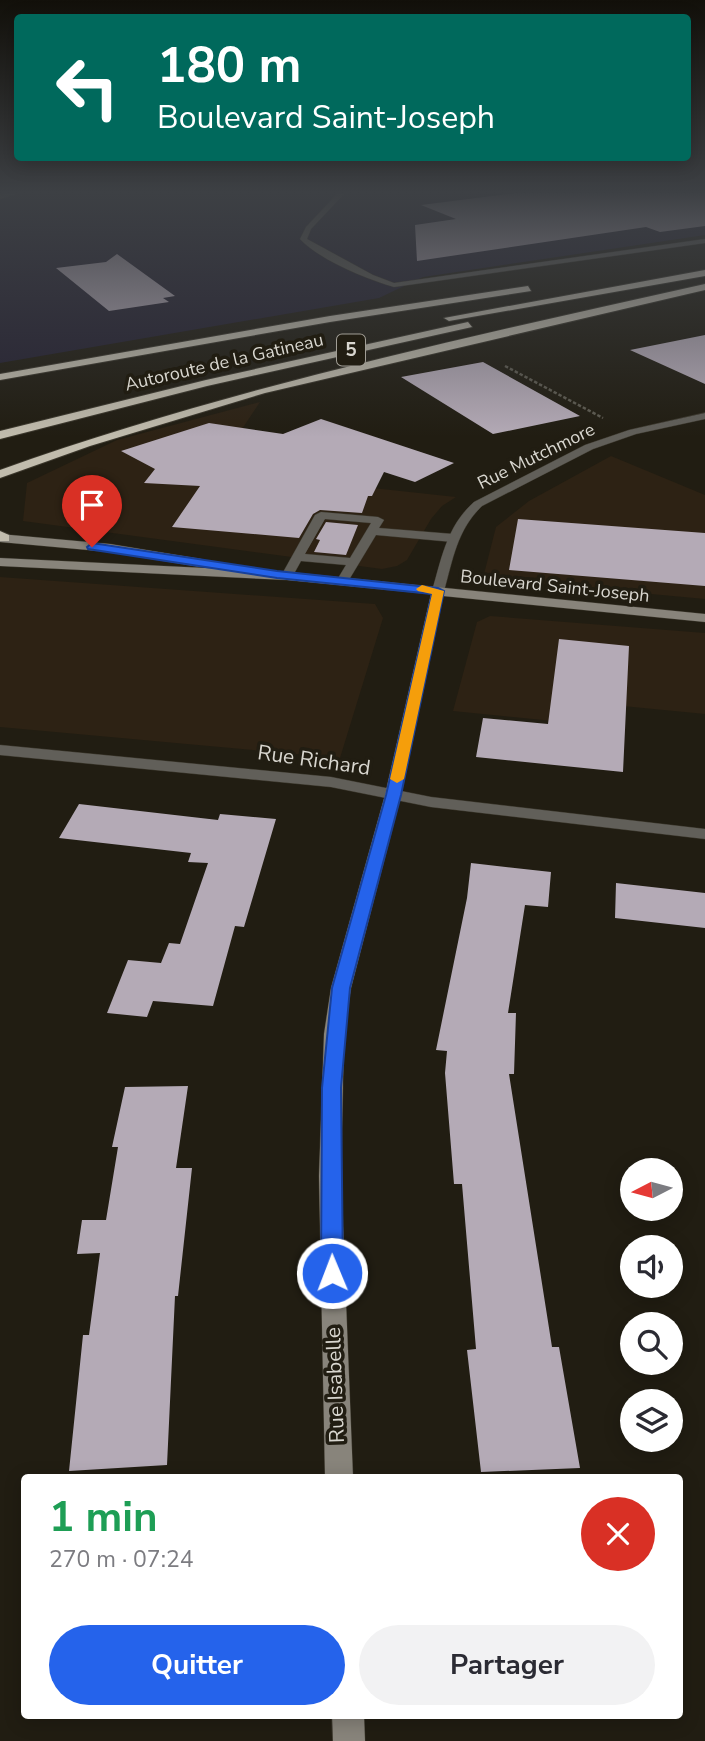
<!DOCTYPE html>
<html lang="fr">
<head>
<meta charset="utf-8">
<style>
	:root { --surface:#fff; --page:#f2f2f3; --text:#2b2b33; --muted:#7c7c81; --accent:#2563eb }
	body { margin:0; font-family:"Nunito Sans",sans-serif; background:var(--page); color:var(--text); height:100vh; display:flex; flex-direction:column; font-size:26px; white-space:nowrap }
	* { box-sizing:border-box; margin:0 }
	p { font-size:23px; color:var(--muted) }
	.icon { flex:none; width:38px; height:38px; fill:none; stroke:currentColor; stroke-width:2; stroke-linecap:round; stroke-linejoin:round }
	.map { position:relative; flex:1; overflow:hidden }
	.side { position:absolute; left:21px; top:1474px; width:662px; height:245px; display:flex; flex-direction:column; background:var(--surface); border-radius:7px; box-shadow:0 4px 18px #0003 }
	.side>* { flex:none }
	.guide { position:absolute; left:14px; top:14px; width:677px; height:147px; border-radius:7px; box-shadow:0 4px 18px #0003; background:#00695c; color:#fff; overflow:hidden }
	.needle { width:46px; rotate:264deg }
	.buttons { position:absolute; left:620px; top:1158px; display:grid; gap:14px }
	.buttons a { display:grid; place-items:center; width:63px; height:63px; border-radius:50%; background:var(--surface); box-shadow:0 4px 18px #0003; font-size:35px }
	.pin { position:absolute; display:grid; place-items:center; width:60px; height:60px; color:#fff; margin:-72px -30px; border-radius:50% 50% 50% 0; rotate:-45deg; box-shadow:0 0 7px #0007 }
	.pin .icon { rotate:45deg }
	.me { position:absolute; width:77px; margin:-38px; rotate:359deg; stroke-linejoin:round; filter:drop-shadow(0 0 5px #0008) }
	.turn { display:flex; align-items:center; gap:24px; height:147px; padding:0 28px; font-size:32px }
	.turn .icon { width:91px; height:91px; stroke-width:2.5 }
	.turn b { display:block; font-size:49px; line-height:60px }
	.round { display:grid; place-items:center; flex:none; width:74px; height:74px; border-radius:37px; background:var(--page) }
	.summary { display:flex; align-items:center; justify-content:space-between; height:119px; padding:0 28px }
	h1 { font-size:42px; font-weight:700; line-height:52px; color:#1e9e55 }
	.cta { display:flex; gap:14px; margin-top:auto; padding:14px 28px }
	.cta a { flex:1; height:80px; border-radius:42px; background:var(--accent); color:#fff; font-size:28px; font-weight:700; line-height:80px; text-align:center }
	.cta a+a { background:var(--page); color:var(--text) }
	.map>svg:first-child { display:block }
	.commercial { fill:#2d2214 }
	.industrial { fill:#262232 }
	.building { fill:#b4aab6 }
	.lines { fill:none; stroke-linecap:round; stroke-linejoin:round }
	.lane-casing { stroke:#3b372c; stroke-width:1 }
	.street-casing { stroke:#3b372c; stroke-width:1 }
	.secondary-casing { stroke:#3b372c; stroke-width:1 }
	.highway-casing { stroke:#3b372c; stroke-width:2 }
	.path { stroke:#5f5c52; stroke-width:2.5; stroke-dasharray:3.5 2; stroke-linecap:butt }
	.lane { fill:#615f59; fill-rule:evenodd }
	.street { fill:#615f59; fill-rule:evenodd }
	.secondary { fill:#88847b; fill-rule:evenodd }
	.highway { fill:#c1bcad; fill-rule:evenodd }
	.route { fill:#2563eb; stroke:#184099; stroke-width:2 }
	.slow { fill:#f59e0b }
	.labels { text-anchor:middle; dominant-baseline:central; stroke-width:7; stroke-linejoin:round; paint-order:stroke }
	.far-street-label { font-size:18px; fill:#d8d6cf; stroke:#211d12 }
	.shield { fill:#211d12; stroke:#a19e96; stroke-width:2 }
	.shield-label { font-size:19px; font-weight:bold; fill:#d8d6cf }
	.street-label { font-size:21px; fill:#d8d6cf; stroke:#211d12 }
</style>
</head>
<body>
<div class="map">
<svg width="705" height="1741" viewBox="0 0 705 1741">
	<rect width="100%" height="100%" fill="#211d12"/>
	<!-- commercial -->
	<path class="commercial" d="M 260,402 L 214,471 L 456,497 L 442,506 L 431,519 L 407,560 L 397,566 L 382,569 L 23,521 L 27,483 L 117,440 Z
		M 611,456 L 705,495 L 705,599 L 501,580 L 484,574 L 496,527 L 529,501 Z
		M 0,577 L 375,604 L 383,618 L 340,758 L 0,727 Z
		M 490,616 L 705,633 L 705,714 L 551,699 L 553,721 L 453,711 L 477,622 Z"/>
	<!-- industrial -->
	<path class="industrial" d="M 0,193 L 705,193 L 705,235 L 423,277 L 379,298 L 0,363 Z"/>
	<!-- building -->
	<path class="building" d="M 515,193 L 705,193 L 705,226 L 660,232 L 646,227 L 417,261 L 415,225 L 456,219 L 421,205 Z
		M 117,254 L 175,296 L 163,298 L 169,302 L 109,311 L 56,268 L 106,262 Z
		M 705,335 L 705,384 L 630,350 Z
		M 483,362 L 580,416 L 493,434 L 401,377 Z
		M 321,419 L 454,463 L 415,482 L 384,472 L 372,496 L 368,496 L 362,513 L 320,510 L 313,514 L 299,538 L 172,527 L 200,486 L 144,483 L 155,469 L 121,451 L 209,423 L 283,434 Z
		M 518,519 L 705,533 L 705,586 L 509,570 Z
		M 326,522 L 358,525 L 346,555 L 314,552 L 320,540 L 316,539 Z
		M 559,639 L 629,646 L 623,772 L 476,757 L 483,718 L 548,724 Z
		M 79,804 L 218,820 L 220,814 L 276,819 L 244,927 L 235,926 L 213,1006 L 153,1001 L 147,1017 L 107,1013 L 128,960 L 161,963 L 169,943 L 180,944 L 208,863 L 188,862 L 191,853 L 59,838 Z
		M 471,863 L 551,872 L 548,907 L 525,905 L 508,1013 L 516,1013 L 514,1074 L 509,1074 L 552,1347 L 559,1347 L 580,1468 L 481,1472 L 467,1350 L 476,1349 L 462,1184 L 454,1184 L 445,1073 L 447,1051 L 436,1050 L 467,898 Z
		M 616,883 L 705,893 L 705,928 L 615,918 Z
		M 188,1086 L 176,1168 L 192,1168 L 178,1296 L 175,1296 L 167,1465 L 69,1471 L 83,1335 L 89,1335 L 100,1253 L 77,1254 L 82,1220 L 106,1220 L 118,1147 L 112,1147 L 125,1087 Z"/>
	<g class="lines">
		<defs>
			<path id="lane" d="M 8,193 L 20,193 L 0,199 L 0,195 Z
				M 321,512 L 378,517 L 384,520 L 379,528 L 453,534 L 459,538 L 453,542 L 376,535 L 347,583 L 337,580 L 346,565 L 301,561 L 291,579 L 283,579 L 281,576 L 315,515 ZM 325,519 L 371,523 L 350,558 L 305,554 Z"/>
			<path id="street" d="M 338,193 L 345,193 L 311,229 L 307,239 L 373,275 L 394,283 L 705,239 L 705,243 L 394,287 C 366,279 320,260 300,239 L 306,227 Z
				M 705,413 L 705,419 L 636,434 L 593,449 L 482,506 C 457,530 453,559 444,591 L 438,595 L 432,591 C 442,557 447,526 474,502 L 585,445 L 629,430 Z
				M 0,745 L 331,777 L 431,797 L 705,829 L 705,839 L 431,807 L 331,787 L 0,755 Z"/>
			<path id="secondary" d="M 0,534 L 110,544 L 201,559 L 207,563 L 201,567 L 110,552 L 0,542 Z
				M 0,558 L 287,572 L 705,614 L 705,622 L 443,596 L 401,795 L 351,988 L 344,1034 L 341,1176 L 353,1477 L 325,1477 L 319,1176 L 324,1034 L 331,988 L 385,795 L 431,594 L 287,580 L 0,566 Z
				M 332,1715 L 364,1715 L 365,1741 L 333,1741 Z"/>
			<path id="highway" d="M 705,270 L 705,276 L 449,321 L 444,318 Z
				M 705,284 L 705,290 L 265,393 L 90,446 L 0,478 L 0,470 C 230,388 467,337 705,284 Z
				M 528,286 L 531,291 L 330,322 L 0,380 L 0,374 L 330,316 Z
				M 468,322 L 472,327 L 207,386 L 0,439 L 0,431 L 206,380 Z
				M 0,531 L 9,535 L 9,541 L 0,541 Z"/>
		</defs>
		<!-- lane casing -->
		<use href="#lane" class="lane-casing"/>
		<!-- street casing -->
		<use href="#street" class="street-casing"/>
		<!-- secondary casing -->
		<use href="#secondary" class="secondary-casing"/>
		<!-- highway casing -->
		<use href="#highway" class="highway-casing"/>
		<!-- path -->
		<path class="path" d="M 505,366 L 603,418"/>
		<!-- lane -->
		<use href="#lane" class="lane"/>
		<!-- street -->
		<use href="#street" class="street"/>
		<!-- secondary -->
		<use href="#secondary" class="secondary"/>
		<!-- highway -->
		<use href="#highway" class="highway"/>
	</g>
	<!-- sky -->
	<linearGradient id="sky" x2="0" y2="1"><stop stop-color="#12100a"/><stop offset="0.44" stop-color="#3d4044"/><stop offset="1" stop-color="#3d4044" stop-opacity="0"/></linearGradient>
	<rect width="705" height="437" fill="url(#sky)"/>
	<!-- route -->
	<path class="route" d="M 92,543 L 277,571 L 438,588 L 444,591 L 401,795 L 350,988 L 341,1088 L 343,1273 L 340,1280 L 332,1283 L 324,1280 L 321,1273 L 322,1088 L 332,988 L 386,795 L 432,594 L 277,578 L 88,549 L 87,547 Z"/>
	<!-- slow -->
	<path class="slow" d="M 422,585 L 444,591 L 404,779 L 397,783 L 390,779 L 432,594 L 418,591 L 416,589 Z"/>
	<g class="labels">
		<!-- far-street labels -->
		<g class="far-street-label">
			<text transform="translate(224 362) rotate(-13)">Autoroute de la Gatineau</text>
			<text transform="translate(536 456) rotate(-26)">Rue Mutchmore</text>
			<text transform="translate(555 586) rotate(6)">Boulevard Saint-Joseph</text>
		</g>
		<!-- shield labels -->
		<rect class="shield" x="337" y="334.5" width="28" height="31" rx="5"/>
		<g class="shield-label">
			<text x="351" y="350">5</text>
		</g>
		<!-- street labels -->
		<g class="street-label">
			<text transform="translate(314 760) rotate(8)">Rue Richard</text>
			<text transform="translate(335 1385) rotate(-92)">Rue Isabelle</text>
		</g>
	</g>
</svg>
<div class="buttons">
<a><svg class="needle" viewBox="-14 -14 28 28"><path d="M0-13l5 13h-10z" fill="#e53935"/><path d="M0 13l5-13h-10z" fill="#7c7c81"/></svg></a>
<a><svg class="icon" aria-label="sound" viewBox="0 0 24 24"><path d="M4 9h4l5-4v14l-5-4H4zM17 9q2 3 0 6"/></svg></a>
<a><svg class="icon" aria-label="search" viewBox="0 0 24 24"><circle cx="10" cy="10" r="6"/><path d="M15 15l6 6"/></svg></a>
<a><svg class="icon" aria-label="layers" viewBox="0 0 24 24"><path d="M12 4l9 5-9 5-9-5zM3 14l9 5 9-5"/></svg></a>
</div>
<div class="pin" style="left:92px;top:547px;background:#d93025"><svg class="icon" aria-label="arrive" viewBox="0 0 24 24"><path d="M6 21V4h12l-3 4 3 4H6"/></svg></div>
<svg class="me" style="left:332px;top:1273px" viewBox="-20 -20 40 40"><circle r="17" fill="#2563eb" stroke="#fff" stroke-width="3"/><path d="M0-11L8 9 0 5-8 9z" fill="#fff"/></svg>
<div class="guide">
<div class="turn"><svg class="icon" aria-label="left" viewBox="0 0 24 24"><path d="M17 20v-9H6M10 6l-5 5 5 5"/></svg><div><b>180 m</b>Boulevard Saint-Joseph</div></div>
</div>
<section class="side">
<div class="summary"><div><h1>1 min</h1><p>270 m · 07:24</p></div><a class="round" style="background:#d93025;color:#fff"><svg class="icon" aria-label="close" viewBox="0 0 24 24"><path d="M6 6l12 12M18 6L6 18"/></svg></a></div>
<div class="cta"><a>Quitter</a><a>Partager</a></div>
</section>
</div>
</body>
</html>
